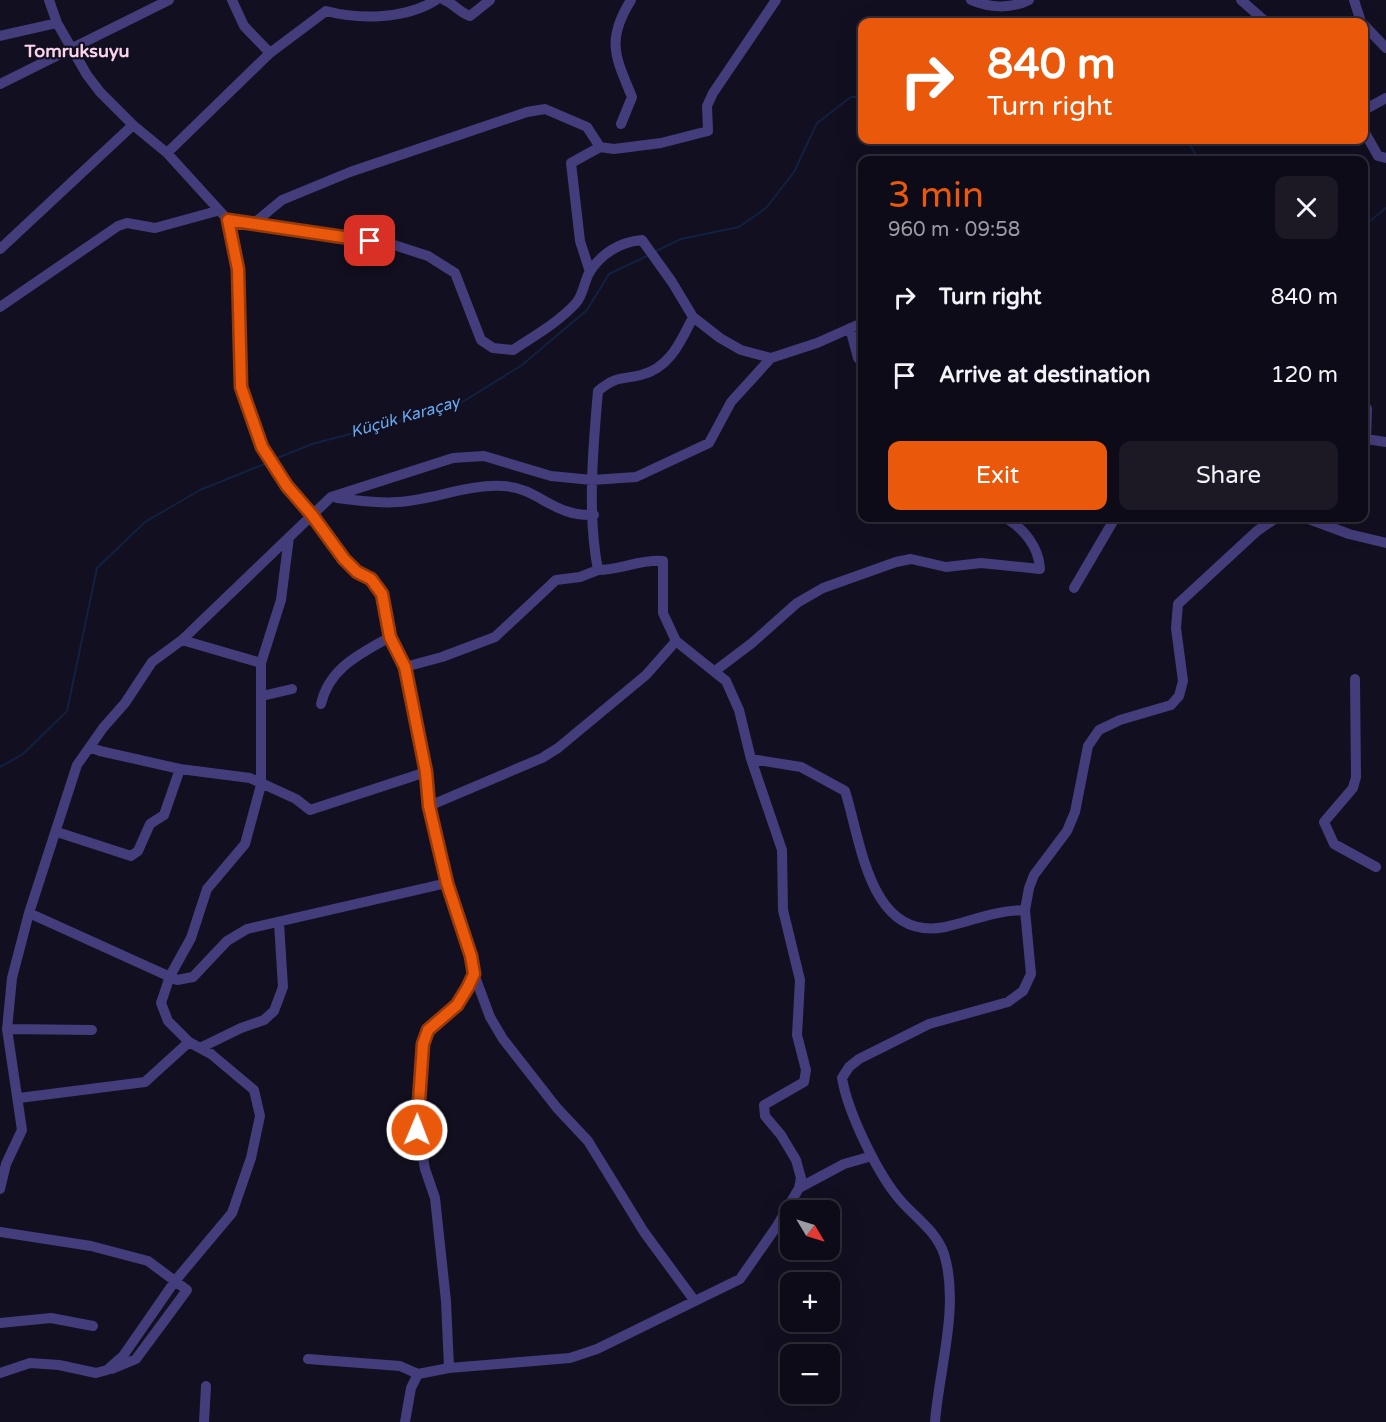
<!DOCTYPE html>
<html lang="en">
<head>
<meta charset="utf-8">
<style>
	:root { --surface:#0e0b18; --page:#1c1925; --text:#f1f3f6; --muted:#9b9ba2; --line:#2e2b37; --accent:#ea580c }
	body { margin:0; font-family:"Varela Round",sans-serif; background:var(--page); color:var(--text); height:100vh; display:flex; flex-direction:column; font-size:22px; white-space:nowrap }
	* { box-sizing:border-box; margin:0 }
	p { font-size:20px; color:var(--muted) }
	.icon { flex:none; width:33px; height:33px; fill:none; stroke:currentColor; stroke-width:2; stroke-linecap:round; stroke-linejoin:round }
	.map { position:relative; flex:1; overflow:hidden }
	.sheet { position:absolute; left:858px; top:156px; width:510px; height:366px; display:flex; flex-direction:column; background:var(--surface); border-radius:12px; box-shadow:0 6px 24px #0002,0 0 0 2px var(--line) }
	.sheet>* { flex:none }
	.hud { position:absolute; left:858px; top:18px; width:510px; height:126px; border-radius:12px; box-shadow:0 6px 24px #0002,0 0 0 2px var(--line); background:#ea580c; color:#fff; overflow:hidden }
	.needle { width:39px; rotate:128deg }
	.buttons { position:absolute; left:780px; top:1200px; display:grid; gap:12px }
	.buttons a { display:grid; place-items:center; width:60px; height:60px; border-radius:12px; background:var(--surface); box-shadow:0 6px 24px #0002,0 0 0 2px var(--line); font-size:30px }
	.pin { position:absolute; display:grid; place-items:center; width:51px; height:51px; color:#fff; margin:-26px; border-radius:12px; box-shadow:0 3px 9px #0006 }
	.me { position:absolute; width:66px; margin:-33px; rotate:1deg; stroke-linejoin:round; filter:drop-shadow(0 0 4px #0008) }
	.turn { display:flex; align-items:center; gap:21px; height:126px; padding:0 30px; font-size:27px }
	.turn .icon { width:78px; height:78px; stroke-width:2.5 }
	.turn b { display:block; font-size:42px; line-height:51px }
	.round { display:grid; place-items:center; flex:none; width:63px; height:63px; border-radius:12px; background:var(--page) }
	.head { display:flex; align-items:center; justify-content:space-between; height:102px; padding:0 30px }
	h1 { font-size:36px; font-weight:600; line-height:45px; color:var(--accent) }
	.primary-button { display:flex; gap:12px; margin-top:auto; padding:12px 30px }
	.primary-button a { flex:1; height:69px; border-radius:12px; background:var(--accent); color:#fff; font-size:24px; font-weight:600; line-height:69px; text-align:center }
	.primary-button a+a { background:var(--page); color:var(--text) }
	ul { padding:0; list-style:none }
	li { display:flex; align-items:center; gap:18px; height:78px; padding:0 30px }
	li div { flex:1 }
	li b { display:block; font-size:22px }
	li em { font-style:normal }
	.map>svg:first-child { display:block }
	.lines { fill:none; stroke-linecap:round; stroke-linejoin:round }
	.stream { stroke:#112141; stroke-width:2 }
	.minor { stroke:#433d7b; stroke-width:10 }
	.route-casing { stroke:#983908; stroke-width:15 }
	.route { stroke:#ea580c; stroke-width:10 }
	.labels { text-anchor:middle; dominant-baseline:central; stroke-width:4.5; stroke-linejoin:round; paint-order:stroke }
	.water-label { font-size:16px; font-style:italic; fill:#68abf3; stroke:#120f20 }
	.quarter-label { font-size:18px; font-weight:bold; fill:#fbd3ea; stroke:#120f20 }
</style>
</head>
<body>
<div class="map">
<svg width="1386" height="1422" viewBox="0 0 1386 1422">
	<rect width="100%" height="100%" fill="#120f20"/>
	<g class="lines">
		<!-- stream -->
		<path class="stream" d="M 975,140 L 981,143 L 995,140
			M 1180,140 L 1190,145 L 1199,160
			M 1364,226 L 1386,208
			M 654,252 L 681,239 L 739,227 L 766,208 L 794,172 L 817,123 L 851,97 L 862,97
			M 275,459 L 312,444 L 456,406 L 522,365 L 587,310 L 609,274 L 649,255
			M 0,767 L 23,754 L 67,711 L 97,568 L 145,522 L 200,490 L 267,463"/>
		<!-- minor -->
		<path class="minor" d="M 49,0 L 57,23 L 87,75 L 100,92 L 133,125 L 167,153 L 228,220 L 391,244 L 428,256 L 455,273 L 481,340 L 493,348 L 513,350 C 534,336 559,322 576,303 C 583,295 584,283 589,273 C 600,254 620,242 642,240 L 672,282 L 693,317 L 720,338 L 741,350 L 771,358 L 817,343 L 862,323
			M 232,0 L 244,26 L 270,53
			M 444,0 C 455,4 458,12 470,16 L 490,0
			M 971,0 C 989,8 1011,9 1029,0
			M 1241,0 L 1266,22
			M 1354,0 L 1361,22
			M 1364,25 L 1386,48
			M 0,36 L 57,23
			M 0,84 L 169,0
			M 1364,110 L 1386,98
			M 621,124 L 632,97 C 615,56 606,40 631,0
			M 1364,131 L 1378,156 L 1386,158
			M 167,153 L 270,53 L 326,11 C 360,20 406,19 436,0
			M 228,220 L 237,253 L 241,387 L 262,447 L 287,487 L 344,559 L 357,572 L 371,579 L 382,594 L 390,637 L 405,667 L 426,772 L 429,806 L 447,883 L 474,970 L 468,987 L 457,1005 L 428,1030 L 423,1044 L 416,1117 L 425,1169 L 435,1198 L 446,1301 L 449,1368
			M 253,224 L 282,200 L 350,172 L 527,112 L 545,109 L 587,127 L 600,147
			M 0,249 L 133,125
			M 590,272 L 580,241 L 571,163 L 600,147 L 614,149 L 661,143 L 708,131 L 707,106 L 713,93 L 776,0
			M 0,307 L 118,226 L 127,223 L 155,228 L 217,211
			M 850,328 L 858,358 L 862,363
			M 1364,403 L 1367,409 L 1366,439 L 1386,442
			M 337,498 C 357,500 378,504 398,502 C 433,500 467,484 503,486 C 539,488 553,517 594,515
			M 1306,518 L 1349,534 L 1386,543
			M 1074,588 L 1115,518
			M 182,640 L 261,663 L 281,600 L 289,537
			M 405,667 L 442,657 L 495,637 L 556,580 L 580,577 L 598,570
			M 715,671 L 752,643 L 797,603 L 823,588 L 896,562 L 911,559 L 946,567 L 981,563 L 1040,569 C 1039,547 1024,529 1006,518
			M 1355,679 L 1356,777 L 1353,788 L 1324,822 L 1334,844 L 1376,867
			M 262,696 L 292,689
			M 321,704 C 329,668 360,654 390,637
			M 90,747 L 100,751 L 180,769 L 250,778 L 296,799 L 310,810 L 426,772
			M 751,759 L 801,767 L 845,791 C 861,840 869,942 945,927 C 976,920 992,911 1025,910
			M 429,806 L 542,758 L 558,748 L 646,675 L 676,641
			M 57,832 L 131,856 L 138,851 L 150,824 L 164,815 L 180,769
			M 29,913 L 177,980 L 193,977 L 227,941 L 247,929 L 447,883
			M 474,974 L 490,1017 L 503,1039 L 557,1108 L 588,1141 L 644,1232 L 694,1300
			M 7,1029 L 92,1030
			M 200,1048 L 241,1028 L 264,1020 L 274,1011 L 283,987 L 279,923
			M 19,1098 L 145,1082 L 189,1042 L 168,1021 L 161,1003 L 170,976 L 191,938 L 207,889 L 245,844 L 261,785 L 261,663
			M 799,1188 L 844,1164 L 872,1156
			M 0,1189 L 6,1164 L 22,1130 L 7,1029 L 12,978 L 29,913 L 77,765 L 103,728 L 125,703 L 152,662 L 182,640 L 331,497 L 453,458 L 484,456 L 551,476 L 592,480 L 636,477 L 709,443 L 731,402 L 771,358
			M 0,1232 L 91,1246 L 148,1261 L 187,1290 L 136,1359 L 112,1369
			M 0,1323 L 51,1318 L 93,1326
			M 308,1359 L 400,1366 L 418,1374
			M 0,1373 L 30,1363 L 59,1365 L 96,1373 L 107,1370 L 123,1356 L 175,1281 L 232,1213 L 251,1158 L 260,1116 L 254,1090 L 211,1054 L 189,1042
			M 204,1422 L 206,1386
			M 405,1422 L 411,1388 L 418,1374 L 449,1368 L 570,1358 L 597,1349 L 740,1279 L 777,1226 L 799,1188 L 801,1178 L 796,1160 L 781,1135 L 765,1116 L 764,1105 L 804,1082 L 806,1070 L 797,1035 L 800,980 L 783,910 L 782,850 L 751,759 L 739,710 L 726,681 L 676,641 L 663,613 L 663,561 C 640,559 621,570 598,570 C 587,514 593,448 598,391 C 616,376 620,380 641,375 C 670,368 681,341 693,317
			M 935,1422 C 939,1370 960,1305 944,1254 C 936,1231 917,1219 901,1201 C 878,1175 848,1113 842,1078 L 849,1067 L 859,1059 L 929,1024 L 1008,1002 L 1023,991 L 1031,974 L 1025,910 L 1029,888 L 1034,875 L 1067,831 L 1075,812 L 1088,746 L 1099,730 L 1120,720 L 1171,705 L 1179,696 L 1183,681 L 1176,628 L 1178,604 L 1257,531 L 1276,518"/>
	</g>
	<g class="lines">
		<defs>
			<path id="route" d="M 370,241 L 228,220 L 238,269 L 241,387 L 262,447 L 287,486 L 312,515 L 344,559 L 357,572 L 371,579 L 382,594 L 390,637 L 405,667 L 426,772 L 429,806 L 447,883 L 471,956 L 474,974 L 468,987 L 457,1005 L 428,1030 L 423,1044 L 417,1130"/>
		</defs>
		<!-- route casing -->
		<use href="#route" class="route-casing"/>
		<!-- route -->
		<use href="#route" class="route"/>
	</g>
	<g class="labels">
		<!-- water labels -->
		<g class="water-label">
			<text transform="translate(405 417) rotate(-16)">Küçük Karaçay</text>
		</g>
		<!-- quarter labels -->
		<g class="quarter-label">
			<text x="77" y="51">Tomruksuyu</text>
		</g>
	</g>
</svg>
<div class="buttons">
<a><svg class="needle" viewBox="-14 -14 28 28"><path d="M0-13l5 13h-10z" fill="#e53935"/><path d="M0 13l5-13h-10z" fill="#9b9ba2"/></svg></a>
<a>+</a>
<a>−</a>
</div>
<div class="pin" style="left:370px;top:241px;background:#d93025"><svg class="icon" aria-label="arrive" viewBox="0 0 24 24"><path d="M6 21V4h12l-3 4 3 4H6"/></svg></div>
<svg class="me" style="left:417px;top:1130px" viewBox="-20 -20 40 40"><circle r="17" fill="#ea580c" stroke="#fff" stroke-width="3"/><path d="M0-11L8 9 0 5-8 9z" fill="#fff"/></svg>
<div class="hud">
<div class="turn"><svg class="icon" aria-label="right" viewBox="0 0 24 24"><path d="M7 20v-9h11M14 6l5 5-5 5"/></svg><div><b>840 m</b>Turn right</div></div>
</div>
<section class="sheet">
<div class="head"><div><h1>3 min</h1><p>960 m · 09:58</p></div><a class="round"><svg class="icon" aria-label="close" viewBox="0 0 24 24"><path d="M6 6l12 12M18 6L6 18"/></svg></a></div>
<ul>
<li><svg class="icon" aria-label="right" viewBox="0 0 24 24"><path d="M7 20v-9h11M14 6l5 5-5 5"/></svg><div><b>Turn right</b></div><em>840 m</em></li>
<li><svg class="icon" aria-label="arrive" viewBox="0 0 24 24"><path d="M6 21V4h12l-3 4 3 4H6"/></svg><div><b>Arrive at destination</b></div><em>120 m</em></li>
</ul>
<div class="primary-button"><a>Exit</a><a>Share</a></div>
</section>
</div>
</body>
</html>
